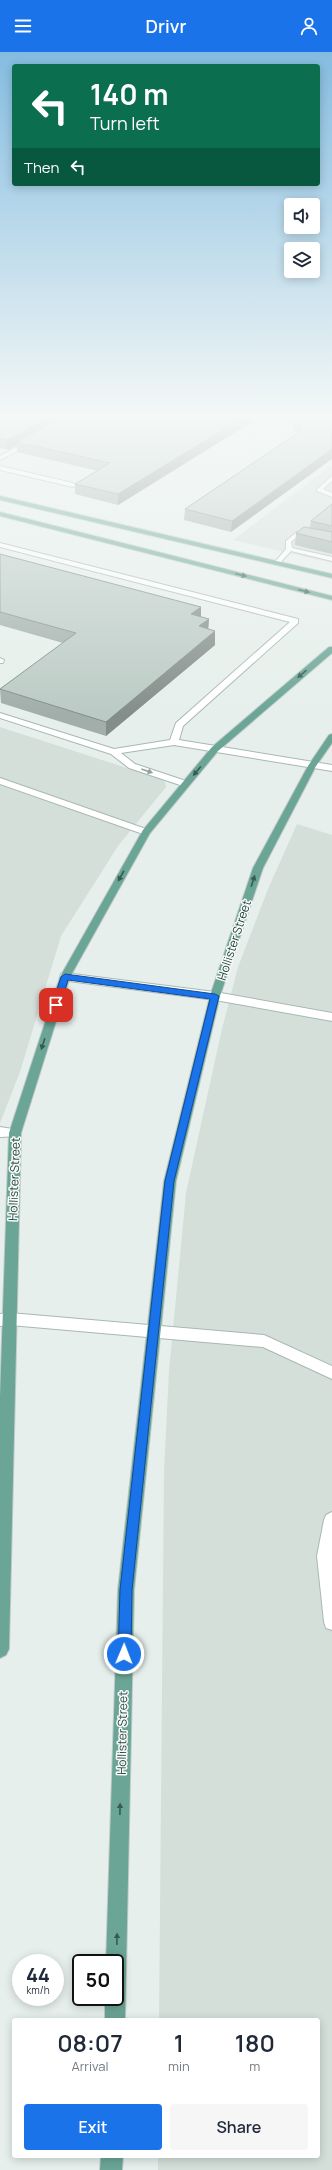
<!DOCTYPE html>
<html lang="en">
<head>
<meta charset="utf-8">
<style>
	:root { --surface:#fff; --page:#f6f6f7; --text:#1f2937; --muted:#747a83; --accent:#1a73e8 }
	body { margin:0; font-family:Manrope,sans-serif; background:var(--page); color:var(--text); height:100vh; display:flex; flex-direction:column; font-size:15px; white-space:nowrap }
	* { box-sizing:border-box; margin:0 }
	p { font-size:13px; color:var(--muted) }
	.icon { flex:none; width:22px; height:22px; fill:none; stroke:currentColor; stroke-width:2; stroke-linecap:round; stroke-linejoin:round }
	.map { position:relative; flex:1; overflow:hidden }
	.sheet { position:absolute; left:12px; top:1966px; width:308px; height:140px; display:flex; flex-direction:column; background:var(--surface); border-radius:4px; box-shadow:0 2px 10px #0003 }
	.sheet>* { flex:none }
	.top-card { position:absolute; left:12px; top:12px; width:308px; height:122px; border-radius:4px; box-shadow:0 2px 10px #0003; background:#0b6e4f; color:#fff; overflow:hidden }
	.buttons { position:absolute; left:284px; top:146px; display:grid; gap:8px }
	.buttons a { display:grid; place-items:center; width:36px; height:36px; border-radius:4px; background:var(--surface); box-shadow:0 2px 10px #0003; font-size:20px }
	.speed { position:absolute; left:12px; top:1902px; display:flex; gap:8px; font-size:20px; font-weight:700; text-align:center }
	.speed>* { display:grid; place-content:center; width:52px; height:52px; border-radius:50%; background:var(--surface); box-shadow:0 2px 10px #0003; line-height:1 }
	.speed small { font-size:10px; font-weight:400 }
	.speed .limit { border:2px solid #111; border-radius:6px; background:#fff; color:#111 }
	.pin { position:absolute; display:grid; place-items:center; width:34px; height:34px; color:#fff; margin:-17px; border-radius:8px; box-shadow:0 2px 6px #0006 }
	.me { position:absolute; width:44px; margin:-22px; rotate:1deg; stroke-linejoin:round; filter:drop-shadow(0 0 3px #0008) }
	.turn { display:flex; align-items:center; gap:14px; height:84px; padding:0 12px; font-size:18px }
	.turn .icon { width:52px; height:52px; stroke-width:2.5 }
	.turn b { display:block; font-size:28px; line-height:34px }
	.then { display:flex; align-items:center; height:38px; padding:0 12px; background:#0003; gap:8px; font-size:15px }
	.eta { display:flex; justify-content:space-evenly; align-items:center; height:68px; text-align:center }
	.eta b { font-size:24px; font-weight:600; line-height:28px }
	.action { display:flex; gap:8px; margin-top:auto; padding:8px 12px }
	.action a { flex:1; height:46px; border-radius:4px; background:var(--accent); color:#fff; font-size:16px; font-weight:600; line-height:46px; text-align:center }
	.action a+a { background:var(--page); color:var(--text) }
	header { display:flex; justify-content:space-between; align-items:center; height:52px; padding:0 12px; background:var(--accent); color:#fff; font-size:18px; font-weight:600 }
	.map>svg:first-child { display:block }
	.built { fill:#d4dfda }
	.lines { fill:none; stroke-linecap:round; stroke-linejoin:round }
	.minor-casing { stroke:#a8b8b2; stroke-width:2 }
	.major-casing { stroke:#c2cac8; stroke-width:2 }
	.minor { fill:#fff; fill-rule:evenodd }
	.major { fill:#6aa596; fill-rule:evenodd }
	.wall { fill:#a1aea9 }
	.shaded-wall { fill:#838d89 }
	.building { fill:#bbcac4; stroke:#838d89 }
	.oneway { fill:#365b51 }
	.oneway2 { fill:#92a09c }
	.route { fill:#1a73e8; stroke:#114b97 }
	.labels { text-anchor:middle; dominant-baseline:central; stroke-width:3; stroke-linejoin:round; paint-order:stroke }
	.street-label { font-size:12px; fill:#24423a; stroke:#f7fbf9 }
</style>
</head>
<body>
<header><svg class="icon" aria-label="menu" viewBox="0 0 24 24"><path d="M4 6h16M4 12h16M4 18h16"/></svg>Drivr<svg class="icon" aria-label="person" viewBox="0 0 24 24"><circle cx="12" cy="8" r="4"/><path d="M4 21q1-7 8-7t8 7"/></svg></header>
<div class="map">
<svg width="332" height="2118" viewBox="0 0 332 2118">
	<rect width="100%" height="100%" fill="#e6efeb"/>
	<!-- built -->
	<path class="built" d="M 332,413 L 332,511 L 233,488 L 296,440 Z
		M 0,675 L 161,727 L 165,730 L 166,735 L 118,794 L 61,884 L 20,1020 L 0,1071 Z
		M 297,772 L 332,783 L 332,2118 L 158,2118 L 158,2104 L 318,2104 L 318,1968 L 159,1968 L 164,1419 L 169,1319 L 186,1141 L 221,981 L 238,915 L 268,837 Z"/>
	<g class="lines">
		<defs>
			<path id="minor" d="M 31,388 L 33,391 L 0,408 L 0,404 Z
				M 0,414 L 73,431 L 76,433 L 73,435 L 0,418 Z
				M 332,424 L 332,429 L 323,437 L 332,441 L 332,445 L 317,439 L 317,437 Z
				M 297,480 L 332,487 L 332,491 L 298,484 L 291,490 L 292,496 L 332,505 L 332,509 L 291,499 L 279,512 L 275,512 L 275,510 L 286,497 L 286,489 Z
				M 0,491 L 298,567 L 298,571 L 183,674 L 179,688 L 332,713 L 332,719 L 174,693 L 121,701 L 135,712 L 189,730 L 190,732 L 186,735 L 129,716 L 111,702 L 0,666 L 0,661 L 114,697 L 170,688 L 176,671 L 290,570 L 0,495 Z
				M 0,606 L 4,608 L 3,611 L 0,611 Z
				M 0,726 L 149,778 L 151,780 L 146,783 L 143,782 L 0,732 Z
				M 65,921 L 215,940 L 332,961 L 332,969 L 215,948 L 61,928 L 60,925 L 61,922 Z
				M 0,1075 L 19,1078 L 21,1081 L 19,1084 L 0,1085 Z
				M 10,1261 L 264,1283 L 332,1314 L 332,1327 L 263,1295 L 10,1273 L 0,1274 L 0,1262 Z
				M 332,1460 L 332,1578 L 326,1576 L 324,1570 L 317,1504 L 324,1468 L 326,1463 Z"/>
			<path id="major" d="M 0,444 L 332,522 L 332,526 L 0,448 Z
				M 0,460 L 332,544 L 332,548 L 0,464 Z
				M 329,595 L 332,595 L 332,601 L 218,699 L 150,781 L 70,925 L 21,1081 L 9,1597 L 6,1603 L 0,1606 L 0,1345 L 9,1081 L 60,925 L 143,778 L 212,695 Z
				M 332,682 L 332,691 L 316,714 L 263,816 L 220,944 L 176,1129 L 134,1538 L 125,1968 L 105,1968 L 105,1945 L 115,1945 L 115,1911 L 106,1911 L 118,1538 L 164,1129 L 210,944 L 253,816 L 308,714 L 329,683 Z
				M 101,2104 L 123,2104 L 122,2118 L 100,2118 Z"/>
		</defs>
		<!-- minor casing -->
		<use href="#minor" class="minor-casing"/>
		<!-- major casing -->
		<use href="#major" class="major-casing"/>
		<!-- minor -->
		<use href="#minor" class="minor"/>
		<!-- major -->
		<use href="#major" class="major"/>
	</g>
	<!-- wall -->
	<path class="wall" d="M 0,366 L 258,366 L 118,453 L 75,442 L 75,432 L 98,419 L 17,400 L 17,393 L 8,398 L 0,396 Z
		M 287,366 L 332,366 L 231,480 L 184,468 L 185,457 L 297,382 Z
		M 332,452 L 332,502 L 295,493 L 296,481 L 310,476 L 311,469 Z
		M 0,502 L 201,555 L 201,565 L 209,567 L 208,577 L 215,593 L 106,684 L 1,651 L 0,637 L 63,591 L 0,573 Z"/>
	<!-- shaded-wall -->
	<path class="shaded-wall" d="M 48,366 L 67,366 L 17,390 L 17,393 L 8,398 L 7,388 Z
		M 242,366 L 258,366 L 118,453 L 118,442 Z
		M 332,397 L 332,407 L 231,480 L 232,469 Z
		M 201,555 L 201,568 L 191,562 Z
		M 209,567 L 208,580 L 199,574 Z
		M 215,579 L 215,593 L 106,684 L 106,670 Z"/>
	<!-- building -->
	<path class="building" d="M 0,366 L 48,366 L 7,388 L 0,386 Z
		M 61,366 L 242,366 L 118,442 L 75,432 L 110,411 L 17,390 Z
		M 295,366 L 332,366 L 332,397 L 232,469 L 185,457 L 302,378 Z
		M 332,452 L 332,474 L 311,469 Z
		M 304,475 L 332,480 L 332,490 L 296,481 Z
		M 0,502 L 201,555 L 191,562 L 209,567 L 199,574 L 215,579 L 106,670 L 0,637 L 76,581 L 0,560 Z"/>
	<!-- one-way arrows -->
	<defs><path id="oneway-solid" d="M-6-.8H1V-3.2L6.5 0L1 3.2V.8H-6Z"/></defs>
	<g class="oneway">
		<use href="#oneway-solid" transform="translate(241 523) rotate(14)"/>
		<use href="#oneway-solid" transform="translate(304 539) rotate(14)"/>
		<use href="#oneway-solid" transform="translate(302 622) rotate(139)"/>
		<use href="#oneway-solid" transform="translate(197 719) rotate(130)"/>
		<use href="#oneway-solid" transform="translate(121 824) rotate(119)"/>
		<use href="#oneway-solid" transform="translate(253 829) rotate(-72)"/>
		<use href="#oneway-solid" transform="translate(43 992) rotate(108)"/>
		<use href="#oneway-solid" transform="translate(120 1757) rotate(-89)"/>
		<use href="#oneway-solid" transform="translate(117 1887) rotate(-89)"/>
	</g>
	<use class="oneway2" href="#oneway-solid" transform="translate(147 719) rotate(19)"/>
	<!-- sky -->
	<linearGradient id="sky" x2="0" y2="1"><stop stop-color="#84bce0"/><stop offset="0.55" stop-color="#f4f8f6"/><stop offset="1" stop-color="#f4f8f6" stop-opacity="0"/></linearGradient>
	<rect width="332" height="663" fill="url(#sky)"/>
	<!-- route -->
	<path class="route" d="M 65,922 L 215,942 L 219,944 L 174,1129 L 132,1538 L 131,1602 L 129,1606 L 124,1608 L 120,1606 L 118,1602 L 120,1538 L 165,1129 L 210,947 L 68,928 L 60,953 L 59,955 L 53,955 L 52,953 L 61,925 Z"/>
	<g class="labels">
		<!-- street labels -->
		<g class="street-label">
			<text transform="translate(234 888) rotate(-72)">Hollister Street</text>
			<text transform="translate(14 1127) rotate(-88)">Hollister Street</text>
			<text transform="translate(122 1681) rotate(-89)">Hollister Street</text>
		</g>
	</g>
</svg>
<div class="buttons">
<a><svg class="icon" aria-label="sound" viewBox="0 0 24 24"><path d="M4 9h4l5-4v14l-5-4H4zM17 9q2 3 0 6"/></svg></a>
<a><svg class="icon" aria-label="layers" viewBox="0 0 24 24"><path d="M12 4l9 5-9 5-9-5zM3 14l9 5 9-5"/></svg></a>
</div>
<div class="speed"><div>44<small>km/h</small></div><div class="limit">50</div></div>
<div class="pin" style="left:56px;top:953px;background:#d93025"><svg class="icon" aria-label="arrive" viewBox="0 0 24 24"><path d="M6 21V4h12l-3 4 3 4H6"/></svg></div>
<svg class="me" style="left:124px;top:1602px" viewBox="-20 -20 40 40"><circle r="17" fill="#1a73e8" stroke="#fff" stroke-width="3"/><path d="M0-11L8 9 0 5-8 9z" fill="#fff"/></svg>
<div class="top-card">
<div class="turn"><svg class="icon" aria-label="left" viewBox="0 0 24 24"><path d="M17 20v-9H6M10 6l-5 5 5 5"/></svg><div><b>140 m</b>Turn left</div></div>
<div class="then">Then<svg class="icon" aria-label="left" viewBox="0 0 24 24"><path d="M17 20v-9H6M10 6l-5 5 5 5"/></svg></div>
</div>
<section class="sheet">
<div class="eta">
<div><b>08:07</b><p>Arrival</p></div>
<div><b>1</b><p>min</p></div>
<div><b>180</b><p>m</p></div>
</div>
<div class="action"><a>Exit</a><a>Share</a></div>
</section>
</div>
</body>
</html>
